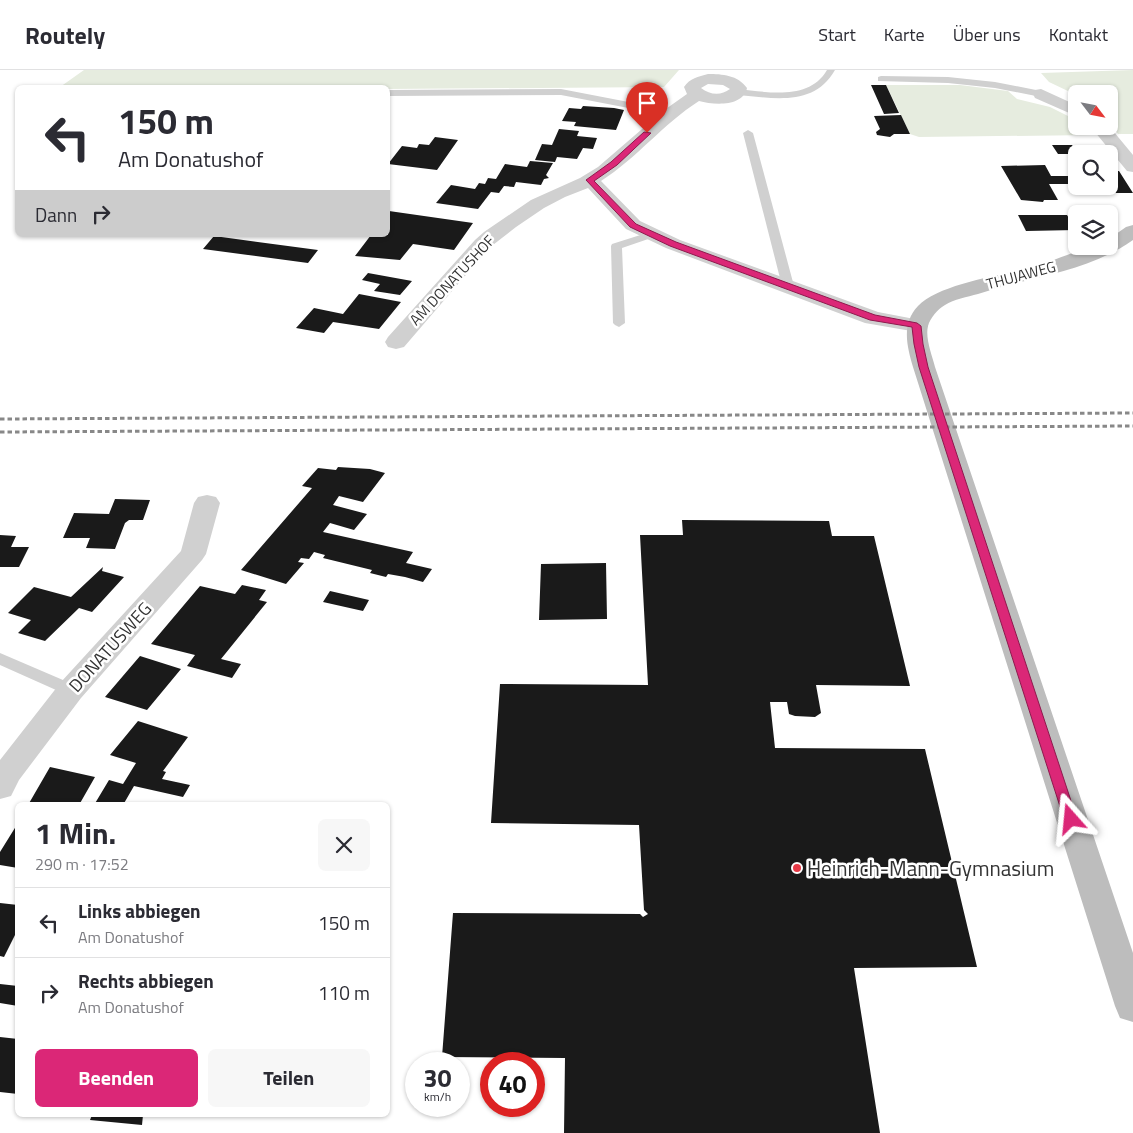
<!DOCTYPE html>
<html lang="de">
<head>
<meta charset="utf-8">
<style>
	:root { --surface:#fff; --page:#f7f7f7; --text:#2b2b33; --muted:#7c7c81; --line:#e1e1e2; --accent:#db2777 }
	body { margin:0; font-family:"Titillium Web",sans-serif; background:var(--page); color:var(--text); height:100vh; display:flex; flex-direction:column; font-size:19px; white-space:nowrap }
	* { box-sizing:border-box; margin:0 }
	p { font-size:16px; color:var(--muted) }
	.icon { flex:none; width:28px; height:28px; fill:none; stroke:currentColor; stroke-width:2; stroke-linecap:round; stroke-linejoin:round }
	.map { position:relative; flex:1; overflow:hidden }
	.sheet { position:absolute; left:15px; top:732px; width:375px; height:315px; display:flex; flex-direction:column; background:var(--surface); border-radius:8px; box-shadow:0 1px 4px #0004 }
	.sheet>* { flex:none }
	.guide { position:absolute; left:15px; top:15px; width:375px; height:152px; border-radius:8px; box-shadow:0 1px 4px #0004; background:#fff; color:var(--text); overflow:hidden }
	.needle { width:32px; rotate:122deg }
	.fabs { position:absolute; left:1068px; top:15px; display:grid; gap:10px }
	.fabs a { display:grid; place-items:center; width:50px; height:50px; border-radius:8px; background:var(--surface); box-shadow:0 1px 4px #0004; font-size:25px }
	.speed { position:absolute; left:405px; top:982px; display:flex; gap:10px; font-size:25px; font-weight:700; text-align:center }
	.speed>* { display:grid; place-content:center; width:65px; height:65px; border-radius:50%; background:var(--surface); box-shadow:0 1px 4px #0004; line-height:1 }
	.speed small { font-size:12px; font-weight:400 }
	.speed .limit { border:8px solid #d22; background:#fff; color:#111 }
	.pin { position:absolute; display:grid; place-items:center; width:42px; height:42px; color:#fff; margin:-51px -21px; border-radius:50% 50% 50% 0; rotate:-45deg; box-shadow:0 0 5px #0007 }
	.pin .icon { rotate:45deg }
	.me { position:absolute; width:55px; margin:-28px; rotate:342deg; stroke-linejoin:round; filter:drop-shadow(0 0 4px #0008) }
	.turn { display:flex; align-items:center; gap:18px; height:105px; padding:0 20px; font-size:22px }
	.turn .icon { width:65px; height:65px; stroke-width:2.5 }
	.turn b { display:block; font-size:35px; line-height:42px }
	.then { display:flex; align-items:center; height:48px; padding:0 20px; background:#0003; gap:10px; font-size:19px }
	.round { display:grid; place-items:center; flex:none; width:52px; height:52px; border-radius:8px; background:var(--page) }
	.head { display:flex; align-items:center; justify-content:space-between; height:85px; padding:0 20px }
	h1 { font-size:30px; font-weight:700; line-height:38px }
	.button { display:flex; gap:10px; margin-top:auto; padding:10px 20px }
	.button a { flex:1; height:58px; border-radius:8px; background:var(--accent); color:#fff; font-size:20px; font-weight:700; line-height:58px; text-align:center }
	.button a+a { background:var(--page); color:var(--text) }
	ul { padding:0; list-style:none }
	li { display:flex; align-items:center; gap:15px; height:70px; padding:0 20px; border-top:1px solid var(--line) }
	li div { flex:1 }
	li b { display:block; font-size:19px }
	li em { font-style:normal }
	header { display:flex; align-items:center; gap:30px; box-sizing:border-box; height:70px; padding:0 25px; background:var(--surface); border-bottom:1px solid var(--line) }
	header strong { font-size:24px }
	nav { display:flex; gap:28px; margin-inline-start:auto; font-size:18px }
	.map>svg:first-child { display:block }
	.green { fill:#e6ecdf }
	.building { fill:#1a1a1a }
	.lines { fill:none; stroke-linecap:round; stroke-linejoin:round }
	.lane { fill:#d0d0d0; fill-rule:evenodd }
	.street { fill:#d0d0d0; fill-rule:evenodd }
	.secondary { fill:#bdbdbd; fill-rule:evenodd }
	.rail { stroke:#888; stroke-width:3; stroke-dasharray:4.5 3; stroke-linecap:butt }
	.route { fill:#db2777; stroke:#8e194d }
	.poi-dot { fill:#e63946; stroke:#fff; stroke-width:2 }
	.labels { text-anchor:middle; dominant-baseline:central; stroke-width:5; stroke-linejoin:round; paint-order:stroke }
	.far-street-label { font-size:15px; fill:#333; stroke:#fff }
	.street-label { font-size:18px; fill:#333; stroke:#fff }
	.near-poi-label { font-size:21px; fill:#333; stroke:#fff; text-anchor:start }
</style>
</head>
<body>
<header>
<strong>Routely</strong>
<nav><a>Start</a><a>Karte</a><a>Über uns</a><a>Kontakt</a></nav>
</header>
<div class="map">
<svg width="1133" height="1063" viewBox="0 0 1133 1063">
	<rect width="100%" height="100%" fill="#fff"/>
	<!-- green -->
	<path class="green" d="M 84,0 L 679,0 L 664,17 L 388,19 L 388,18 L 60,17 Z
		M 1133,0 L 1133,64 L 1118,64 L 1109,51 L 1109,24 L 1076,24 L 1076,30 L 1070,22 L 1049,12 L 1041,3 Z
		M 886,15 L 960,15 L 1008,21 L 1017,29 L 1050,37 L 1076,50 L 1076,56 L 1085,56 L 1093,65 L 919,67 L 910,64 Z"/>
	<!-- building -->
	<path class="building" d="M 871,15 L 886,15 L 899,43 L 884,44 Z
		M 583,36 L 614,38 L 624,40 L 616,60 L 574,56 L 576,52 L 562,51 L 569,38 L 581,39 Z
		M 901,45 L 910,64 L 894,64 L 890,67 L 877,65 L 876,62 L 880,59 L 874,46 Z
		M 559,59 L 579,61 L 577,66 L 597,68 L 593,79 L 583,78 L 577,89 L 557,87 L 555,92 L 535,90 L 542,74 L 552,75 Z
		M 435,67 L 458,70 L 437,100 L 388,94 L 402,76 L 417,78 L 419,74 L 429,75 Z
		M 1052,75 L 1072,75 L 1079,84 L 1058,84 Z
		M 530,91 L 553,93 L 546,105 L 549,108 L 544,109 L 541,115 L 516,112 L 514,117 L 504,116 L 499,123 L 491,122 L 478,139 L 436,133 L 451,115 L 475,119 L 479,113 L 485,114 L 488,108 L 496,109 L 505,94 L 527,97 Z
		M 1045,95 L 1051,106 L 1069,106 L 1073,114 L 1049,114 L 1058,130 L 1044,130 L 1043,132 L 1021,130 L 1001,96 Z
		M 1109,101 L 1119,101 L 1133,123 L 1102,123 L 1097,116 L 1109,116 Z
		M 389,141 L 473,153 L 454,180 L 413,174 L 400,190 L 355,186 L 371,165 L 388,165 Z
		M 1018,145 L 1067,145 L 1076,160 L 1026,161 Z
		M 214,166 L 318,180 L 308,193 L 203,179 Z
		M 368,203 L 412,211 L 400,225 L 374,221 L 380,214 L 362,210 Z
		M 359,224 L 401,232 L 379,259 L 333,252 L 324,263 L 296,258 L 314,238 L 343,244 Z
		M 338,397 L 370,399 L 385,403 L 363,432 L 339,426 L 333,435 L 367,444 L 354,460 L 330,453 L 323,462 L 413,482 L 406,493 L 432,499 L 423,512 L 405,507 L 388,504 L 386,507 L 370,503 L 372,500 L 323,488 L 325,485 L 314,482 L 309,489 L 301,488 L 298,492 L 304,493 L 286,514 L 241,500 L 312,418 L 302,416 L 318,398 L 336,400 Z
		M 115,429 L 150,430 L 143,450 L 129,450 L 125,453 L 115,479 L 86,478 L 90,468 L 63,468 L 74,443 L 109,444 Z
		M 682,450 L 829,451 L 832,466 L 874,466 L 910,616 L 816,615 L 821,643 L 815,647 L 795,646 L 789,644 L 787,632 L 770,632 L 775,678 L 925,679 L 977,897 L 854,898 L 880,1063 L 564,1063 L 565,988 L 442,987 L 453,843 L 640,844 L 643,847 L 648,844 L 644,840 L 639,755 L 491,753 L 500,614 L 648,615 L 640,465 L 683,465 Z
		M 0,465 L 16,466 L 11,477 L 29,477 L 19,497 L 0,497 Z
		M 606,493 L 607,549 L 539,550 L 541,494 Z
		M 103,497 L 102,501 L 124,507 L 92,542 L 79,538 L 45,571 L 18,563 L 31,550 L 8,543 L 34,517 L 71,527 Z
		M 242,515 L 266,520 L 259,530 L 267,532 L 221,589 L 241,594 L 232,608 L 187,596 L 195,585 L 151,574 L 200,516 L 235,524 Z
		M 330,521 L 369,530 L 363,541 L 323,532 Z
		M 140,586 L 181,599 L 147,640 L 105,627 Z
		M 138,651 L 188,667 L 163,701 L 166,702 L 162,709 L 190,715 L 183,727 L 134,716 L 123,735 L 94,735 L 109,710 L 123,714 L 136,693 L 110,685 Z
		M 50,697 L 95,707 L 79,735 L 28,735 Z
		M 18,753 L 18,798 L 0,795 L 0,782 Z
		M 0,833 L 18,835 L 18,859 L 4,887 L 0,886 Z
		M 0,914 L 18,916 L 18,936 L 0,933 Z
		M 0,967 L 18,969 L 18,1024 L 0,1022 Z
		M 92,1045 L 143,1045 L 142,1055 L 90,1050 Z"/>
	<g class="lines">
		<!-- lane -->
		<path class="lane" d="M 827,0 L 835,0 C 814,37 774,28 738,25 L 733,22 L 738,19 C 768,22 809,31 827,0 Z
			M 881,6 L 948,7 L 995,12 L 1041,21 L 1046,24 L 1041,27 L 995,18 L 948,13 L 878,11 L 878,7 Z
			M 561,19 L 670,40 L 675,43 L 670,46 L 561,25 L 388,26 L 388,20 Z
			M 748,60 L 753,63 L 794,216 L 792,218 L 788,219 L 782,216 L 743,63 Z
			M 653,161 L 658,164 L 657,166 L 622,178 L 625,253 L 619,257 L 615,255 L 613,253 L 611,176 L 612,174 Z
			M 0,583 L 77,616 L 79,620 L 77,624 L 71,626 L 65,624 L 0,595 Z"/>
		<!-- street -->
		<path class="street" d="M 708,4 C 722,4 738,5 747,18 C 743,37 714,35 699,31 C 663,54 637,88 601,111 L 640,151 L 680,170 L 878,242 L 925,251 L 928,256 L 925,261 L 917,262 L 865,253 L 666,178 L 626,159 L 588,118 L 565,127 L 544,138 L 516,157 L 489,178 L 404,277 L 396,279 L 388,277 L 385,272 L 388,267 L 475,170 L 484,162 L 531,130 L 580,108 L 598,97 L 663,41 L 687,24 L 684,17 C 690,8 698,7 708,4 ZM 708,14 L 723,15 L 730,19 C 721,26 710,25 701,18 Z
			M 1041,19 L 1076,35 L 1076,46 L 1035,28 L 1033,24 L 1035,20 Z
			M 1090,56 L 1109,56 L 1133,85 L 1133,102 L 1127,101 Z
			M 207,425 L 216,427 L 220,433 L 206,484 L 202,490 L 81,628 L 19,710 L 11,726 L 0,729 L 0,690 L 61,612 L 181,481 L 194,433 L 198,427 Z"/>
		<!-- secondary -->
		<path class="secondary" d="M 1133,155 L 1133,170 C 1088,202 1029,207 978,224 C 967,227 954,229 945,235 C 938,239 930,248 928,256 C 925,268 932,285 935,297 L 1133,883 L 1133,952 L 1120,948 L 1115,936 L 913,297 C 907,276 901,254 918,236 C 940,213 1004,205 1036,196 C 1060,189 1083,176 1109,176 L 1109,169 L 1126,157 Z"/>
		<!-- rail -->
		<path class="rail" d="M 0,349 L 1133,343
			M 0,362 L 1133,356"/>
	</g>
	<!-- route -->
	<path class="route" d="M 644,62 L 651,63 L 617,95 L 594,111 L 636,154 L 676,172 L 875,245 L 917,253 L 921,256 L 923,274 L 928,297 L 1077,749 L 1075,753 L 1071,754 L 1066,753 L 1064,749 L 919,297 L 914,274 L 912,257 L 870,250 L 670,176 L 630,157 L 586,110 L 611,92 Z"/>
	<!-- markers -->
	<circle class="poi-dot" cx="797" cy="798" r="5"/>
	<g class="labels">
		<!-- far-street labels -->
		<g class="far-street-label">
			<text transform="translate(1021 205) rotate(-15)">THUJAWEG</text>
			<text transform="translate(452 210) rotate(-47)">AM DONATUSHOF</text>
		</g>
		<!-- street labels -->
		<g class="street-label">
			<text transform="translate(110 577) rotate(-48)">DONATUSWEG</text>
		</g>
		<!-- near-poi labels -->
		<g class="near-poi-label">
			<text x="807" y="798">Heinrich-Mann-Gymnasium</text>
		</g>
	</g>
</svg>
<div class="fabs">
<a><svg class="needle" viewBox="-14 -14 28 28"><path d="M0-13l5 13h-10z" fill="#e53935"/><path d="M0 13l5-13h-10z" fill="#7c7c81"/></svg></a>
<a><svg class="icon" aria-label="search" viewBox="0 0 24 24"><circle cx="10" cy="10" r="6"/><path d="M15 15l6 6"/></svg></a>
<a><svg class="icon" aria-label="layers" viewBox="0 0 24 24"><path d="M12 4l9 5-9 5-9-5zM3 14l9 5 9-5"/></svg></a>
</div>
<div class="speed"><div>30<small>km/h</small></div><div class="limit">40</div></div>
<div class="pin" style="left:647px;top:63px;background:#d93025"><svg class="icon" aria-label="arrive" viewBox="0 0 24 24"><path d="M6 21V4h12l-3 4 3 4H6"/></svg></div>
<svg class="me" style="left:1071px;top:749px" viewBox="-20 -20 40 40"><path d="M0-17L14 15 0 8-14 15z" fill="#db2777" stroke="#fff" stroke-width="4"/></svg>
<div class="guide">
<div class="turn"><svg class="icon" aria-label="left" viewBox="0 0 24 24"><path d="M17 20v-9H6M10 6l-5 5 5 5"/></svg><div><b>150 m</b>Am Donatushof</div></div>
<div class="then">Dann<svg class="icon" aria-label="right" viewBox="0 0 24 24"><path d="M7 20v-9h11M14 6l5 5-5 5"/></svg></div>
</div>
<section class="sheet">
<div class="head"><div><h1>1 Min.</h1><p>290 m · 17:52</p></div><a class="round"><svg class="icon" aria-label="close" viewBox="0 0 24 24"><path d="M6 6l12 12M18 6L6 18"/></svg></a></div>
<ul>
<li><svg class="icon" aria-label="left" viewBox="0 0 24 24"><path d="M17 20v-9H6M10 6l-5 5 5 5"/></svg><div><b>Links abbiegen</b><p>Am Donatushof</p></div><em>150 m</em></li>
<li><svg class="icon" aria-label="right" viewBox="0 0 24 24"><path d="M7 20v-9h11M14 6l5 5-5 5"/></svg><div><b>Rechts abbiegen</b><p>Am Donatushof</p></div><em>110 m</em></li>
</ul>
<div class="button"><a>Beenden</a><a>Teilen</a></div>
</section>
</div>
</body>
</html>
